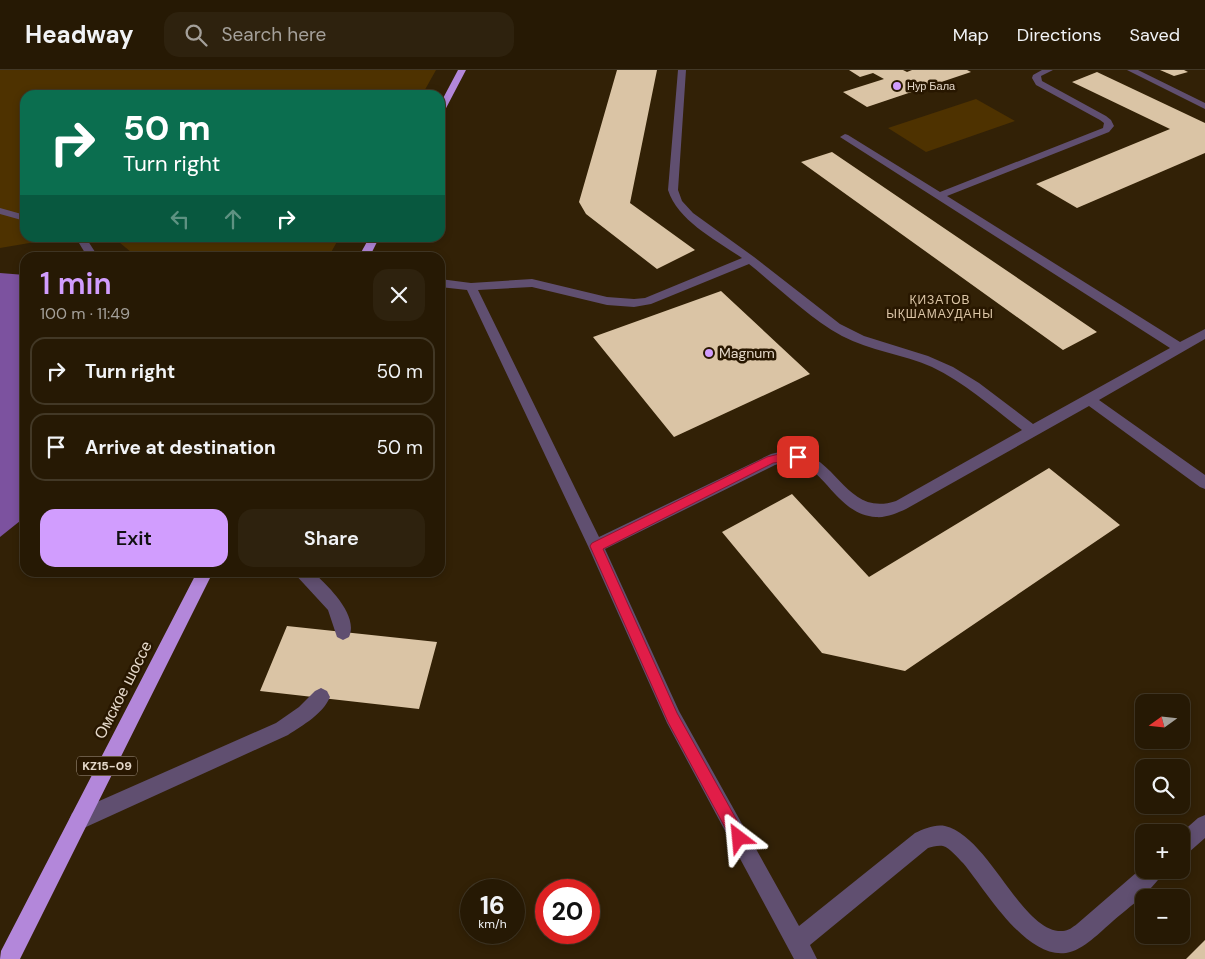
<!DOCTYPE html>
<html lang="en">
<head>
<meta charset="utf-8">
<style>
	:root { --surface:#261904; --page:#2e220e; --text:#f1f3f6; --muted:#a4a09a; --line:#423826; --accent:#d19dfe }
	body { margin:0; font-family:"DM Sans",sans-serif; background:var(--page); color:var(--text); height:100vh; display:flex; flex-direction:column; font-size:19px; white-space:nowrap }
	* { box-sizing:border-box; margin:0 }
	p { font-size:16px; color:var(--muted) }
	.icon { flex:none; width:28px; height:28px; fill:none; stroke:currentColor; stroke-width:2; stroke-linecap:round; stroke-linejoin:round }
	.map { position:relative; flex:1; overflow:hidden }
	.side { position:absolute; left:20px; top:182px; width:425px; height:325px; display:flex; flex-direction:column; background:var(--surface); border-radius:15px; box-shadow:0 2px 8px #0003,0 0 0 1px var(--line) }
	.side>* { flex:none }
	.guide { position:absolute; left:20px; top:20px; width:425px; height:152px; border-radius:15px; box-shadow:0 2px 8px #0003,0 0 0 1px var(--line); background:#0b6e4f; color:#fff; overflow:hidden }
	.needle { width:32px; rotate:255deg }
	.fabs { position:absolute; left:1135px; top:624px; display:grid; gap:10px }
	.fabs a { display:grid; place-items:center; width:55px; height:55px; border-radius:10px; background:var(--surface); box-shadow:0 2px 8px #0003,0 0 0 1px var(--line); font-size:25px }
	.speed { position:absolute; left:460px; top:809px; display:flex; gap:10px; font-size:25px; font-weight:700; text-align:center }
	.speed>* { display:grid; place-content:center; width:65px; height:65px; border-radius:50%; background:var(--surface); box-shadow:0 2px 8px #0003,0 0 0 1px var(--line); line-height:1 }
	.speed small { font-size:12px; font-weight:400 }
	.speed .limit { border:8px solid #d22; background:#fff; color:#111 }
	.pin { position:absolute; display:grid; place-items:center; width:42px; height:42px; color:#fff; margin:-21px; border-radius:10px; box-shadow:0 2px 8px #0006 }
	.me { position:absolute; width:55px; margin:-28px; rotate:331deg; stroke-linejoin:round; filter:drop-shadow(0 0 4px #0008) }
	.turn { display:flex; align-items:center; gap:18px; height:105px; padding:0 20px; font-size:22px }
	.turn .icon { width:65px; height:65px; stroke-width:2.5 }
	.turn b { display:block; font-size:35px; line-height:42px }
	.lanes { display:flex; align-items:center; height:48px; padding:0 20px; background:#0003; justify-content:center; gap:25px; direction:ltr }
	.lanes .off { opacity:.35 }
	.round { display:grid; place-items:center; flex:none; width:52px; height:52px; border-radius:15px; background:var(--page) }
	.headline { display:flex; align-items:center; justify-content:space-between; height:85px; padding:0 20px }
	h1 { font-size:30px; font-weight:600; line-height:38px; color:var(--accent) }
	.cta { display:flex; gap:10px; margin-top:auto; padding:10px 20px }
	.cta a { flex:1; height:58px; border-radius:15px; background:var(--accent); color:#111; font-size:20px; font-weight:600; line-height:58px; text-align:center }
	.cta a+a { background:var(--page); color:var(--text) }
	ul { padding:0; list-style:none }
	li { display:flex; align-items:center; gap:15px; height:68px; margin:0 10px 8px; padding:0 10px; border:2px solid var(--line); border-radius:15px }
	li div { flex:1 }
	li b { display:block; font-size:19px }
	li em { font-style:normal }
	header { display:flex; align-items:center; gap:30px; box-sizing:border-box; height:70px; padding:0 25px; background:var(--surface); border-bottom:1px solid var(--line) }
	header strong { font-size:24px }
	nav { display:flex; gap:28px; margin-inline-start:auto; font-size:18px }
	.search { width:350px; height:45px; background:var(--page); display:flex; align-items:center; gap:12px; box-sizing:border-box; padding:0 18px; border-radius:15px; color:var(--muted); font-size:19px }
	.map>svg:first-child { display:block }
	.green { fill:#4e3200 }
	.water { fill:#7c529f }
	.building { fill:#dac4a5 }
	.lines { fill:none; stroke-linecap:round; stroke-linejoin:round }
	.lane { fill:#604f70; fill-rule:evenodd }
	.highway { fill:#b387da; fill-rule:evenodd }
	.route { fill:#e11d48; stroke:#92132f }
	.poi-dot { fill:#d19dfe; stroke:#281700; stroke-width:2 }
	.labels { text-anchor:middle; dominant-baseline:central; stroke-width:5; stroke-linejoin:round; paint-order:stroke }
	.far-poi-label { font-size:11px; fill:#e4d8c9; stroke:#281700; text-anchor:start }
	.far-neighbourhood-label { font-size:12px; letter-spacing:1px; fill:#ddc7a8; stroke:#281700 }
	.shield { fill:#281700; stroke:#ac9e8d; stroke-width:1 }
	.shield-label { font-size:12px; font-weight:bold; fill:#e4d8c9 }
	.poi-label { font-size:14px; fill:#e4d8c9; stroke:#281700; text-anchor:start }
	.near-street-label { font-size:16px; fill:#e4d8c9; stroke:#281700 }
</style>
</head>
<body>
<header>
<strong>Headway</strong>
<div class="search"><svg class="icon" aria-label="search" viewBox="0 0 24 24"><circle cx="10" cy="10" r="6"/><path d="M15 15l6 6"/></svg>Search here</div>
<nav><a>Map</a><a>Directions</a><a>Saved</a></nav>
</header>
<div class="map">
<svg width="1205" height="889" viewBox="0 0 1205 889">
	<rect width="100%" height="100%" fill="#322106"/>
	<!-- green -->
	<path class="green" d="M 0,0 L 436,0 L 422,25 L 25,25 L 25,168 L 59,168 L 0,178 Z
		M 976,29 L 1015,51 L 926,82 L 888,58 Z
		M 114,168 L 339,168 L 328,188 L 137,187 Z"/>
	<!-- water -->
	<path class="water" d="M 0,203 L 25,205 L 25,447 L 0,467 Z"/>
	<!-- building -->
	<path class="building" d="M 617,0 L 657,0 L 630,133 L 695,180 L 657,199 L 586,144 L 579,132 Z
		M 849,0 L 903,0 L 907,2 L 912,0 L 967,0 L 971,2 L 867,37 L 843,22 L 884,9 L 873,3 L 860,7 Z
		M 1160,0 L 1184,0 L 1188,2 L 1174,6 Z
		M 1097,2 L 1205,53 L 1205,83 L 1077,138 L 1036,114 L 1170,59 L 1072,12 Z
		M 832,82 L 1097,262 L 1063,280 L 801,92 Z
		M 721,221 L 810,304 L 674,367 L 593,267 Z
		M 1049,398 L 1120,455 L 905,601 L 822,583 L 722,462 L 792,424 L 869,507 Z
		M 287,556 L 437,572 L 419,639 L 260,621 Z
		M 1205,870 L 1205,889 L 1186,889 Z"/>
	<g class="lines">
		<!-- lane -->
		<path class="lane" d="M 678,0 L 686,0 L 678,120 L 682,131 L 693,143 L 754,187 L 840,254 L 864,266 L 928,286 L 953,297 L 979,313 L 1033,354 L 1170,278 L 840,67 L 845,64 L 848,65 L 940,122 L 1103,58 L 1104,53 L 1100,50 L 1036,15 L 1032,8 L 1033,5 L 1042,0 L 1053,0 L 1041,6 L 1042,11 L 1106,46 L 1111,50 L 1114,56 L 1109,62 L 947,126 L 1180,272 L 1205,259 L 1205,269 L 1099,330 L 1205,405 L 1205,419 L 1200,417 L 1089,336 L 906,439 C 897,443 886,448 876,447 C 837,445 824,396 794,392 C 788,391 781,393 775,395 L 605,479 L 679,641 L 799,856 L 915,763 C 924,759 935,754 945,756 C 989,766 1022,864 1063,861 C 1068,861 1073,857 1077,854 L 1144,796 L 1144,800 L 1164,800 C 1157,817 1128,838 1113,851 C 1100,862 1084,880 1066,883 C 1025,889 985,819 963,793 C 958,788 950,778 943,776 C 938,775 932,777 928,778 L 810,875 L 817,889 L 794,889 L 667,653 L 588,476 L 467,220 L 440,217 L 440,209 L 471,213 L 532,209 L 607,227 L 634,229 L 645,228 L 742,188 C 716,170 678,151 668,120 ZM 749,194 C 779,218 808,247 842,266 C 870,281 903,284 932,297 C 965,313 993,338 1022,360 L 896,431 C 848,447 839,391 798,381 C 789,379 780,382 771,384 L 599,467 L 478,220 L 532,217 L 607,235 L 634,237 L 651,234 Z
			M 1127,0 L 1138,0 L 1205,33 L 1205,39 Z
			M 0,138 L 25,145 L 25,151 L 0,144 Z
			M 76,168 L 86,168 L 99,188 L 88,188 Z
			M 293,502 L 313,502 C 328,516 359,545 349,567 L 343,570 L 337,567 L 328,540 Z
			M 321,618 L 327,621 L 330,627 C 323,644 303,655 288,665 L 86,757 L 79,760 L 72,757 L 69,750 L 72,743 L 276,653 L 299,637 L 315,621 Z
			M 1205,745 L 1205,768 L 1188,783 L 1181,786 L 1181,763 L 1198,748 Z"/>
		<!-- highway -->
		<path class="highway" d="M 458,0 L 466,0 L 444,42 L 440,45 L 440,34 Z
			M 369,168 L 379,168 L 369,188 L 358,188 Z
			M 197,502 L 213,502 L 20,889 L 0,889 L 1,881 Z"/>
	</g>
	<!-- route -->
	<path class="route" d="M 783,383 L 798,383 L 803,387 C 798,394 782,391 773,393 L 603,479 L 677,643 L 744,763 L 747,768 L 744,774 L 739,776 L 734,774 L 668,652 L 590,476 L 592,473 L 767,387 Z"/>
	<!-- markers -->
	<g class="poi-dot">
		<circle cx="897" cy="16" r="5"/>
		<circle cx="709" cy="283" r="5"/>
	</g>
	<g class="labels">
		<!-- far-poi labels -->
		<g class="far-poi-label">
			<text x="907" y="16">Нур Бала</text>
		</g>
		<!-- far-neighbourhood labels -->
		<g class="far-neighbourhood-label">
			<text x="940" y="230">ҚИЗАТОВ<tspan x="940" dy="14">ЫҚШАМАУДАНЫ</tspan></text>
		</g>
		<!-- shield labels -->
		<rect class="shield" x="77" y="686.5" width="60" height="19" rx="4"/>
		<g class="shield-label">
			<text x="107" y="696">KZ15-09</text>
		</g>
		<!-- poi labels -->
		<g class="poi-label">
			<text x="719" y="283">Magnum</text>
		</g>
		<!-- near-street labels -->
		<g class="near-street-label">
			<text transform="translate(123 620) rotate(-63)">Омское шоссе</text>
		</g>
	</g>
</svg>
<div class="fabs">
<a><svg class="needle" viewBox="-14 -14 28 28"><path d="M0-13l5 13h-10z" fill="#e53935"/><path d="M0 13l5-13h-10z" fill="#a4a09a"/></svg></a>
<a><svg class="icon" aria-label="search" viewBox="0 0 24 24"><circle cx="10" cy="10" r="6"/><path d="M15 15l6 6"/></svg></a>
<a>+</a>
<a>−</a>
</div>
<div class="speed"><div>16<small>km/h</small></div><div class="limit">20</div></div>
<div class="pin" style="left:798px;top:387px;background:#d93025"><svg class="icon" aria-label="arrive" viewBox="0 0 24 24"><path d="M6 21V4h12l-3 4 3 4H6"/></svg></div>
<svg class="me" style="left:739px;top:768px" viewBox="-20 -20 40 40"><path d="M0-17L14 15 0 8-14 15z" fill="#e11d48" stroke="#fff" stroke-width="4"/></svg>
<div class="guide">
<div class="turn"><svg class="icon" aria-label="right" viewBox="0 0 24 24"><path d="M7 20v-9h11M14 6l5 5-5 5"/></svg><div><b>50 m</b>Turn right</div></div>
<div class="lanes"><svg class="icon off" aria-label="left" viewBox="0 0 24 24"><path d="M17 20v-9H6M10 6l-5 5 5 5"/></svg><svg class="icon off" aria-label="ahead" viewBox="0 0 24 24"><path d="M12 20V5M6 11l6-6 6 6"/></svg><svg class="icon" aria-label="right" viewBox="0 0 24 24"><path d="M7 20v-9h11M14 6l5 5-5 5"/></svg></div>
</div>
<section class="side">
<div class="headline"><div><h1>1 min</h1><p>100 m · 11:49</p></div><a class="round"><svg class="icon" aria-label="close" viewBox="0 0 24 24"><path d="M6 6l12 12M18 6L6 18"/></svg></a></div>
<ul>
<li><svg class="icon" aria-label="right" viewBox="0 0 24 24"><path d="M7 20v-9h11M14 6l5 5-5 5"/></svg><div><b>Turn right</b></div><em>50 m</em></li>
<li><svg class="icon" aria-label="arrive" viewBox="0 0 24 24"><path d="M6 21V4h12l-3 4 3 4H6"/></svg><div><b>Arrive at destination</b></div><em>50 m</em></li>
</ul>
<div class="cta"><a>Exit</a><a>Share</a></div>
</section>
</div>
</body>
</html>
